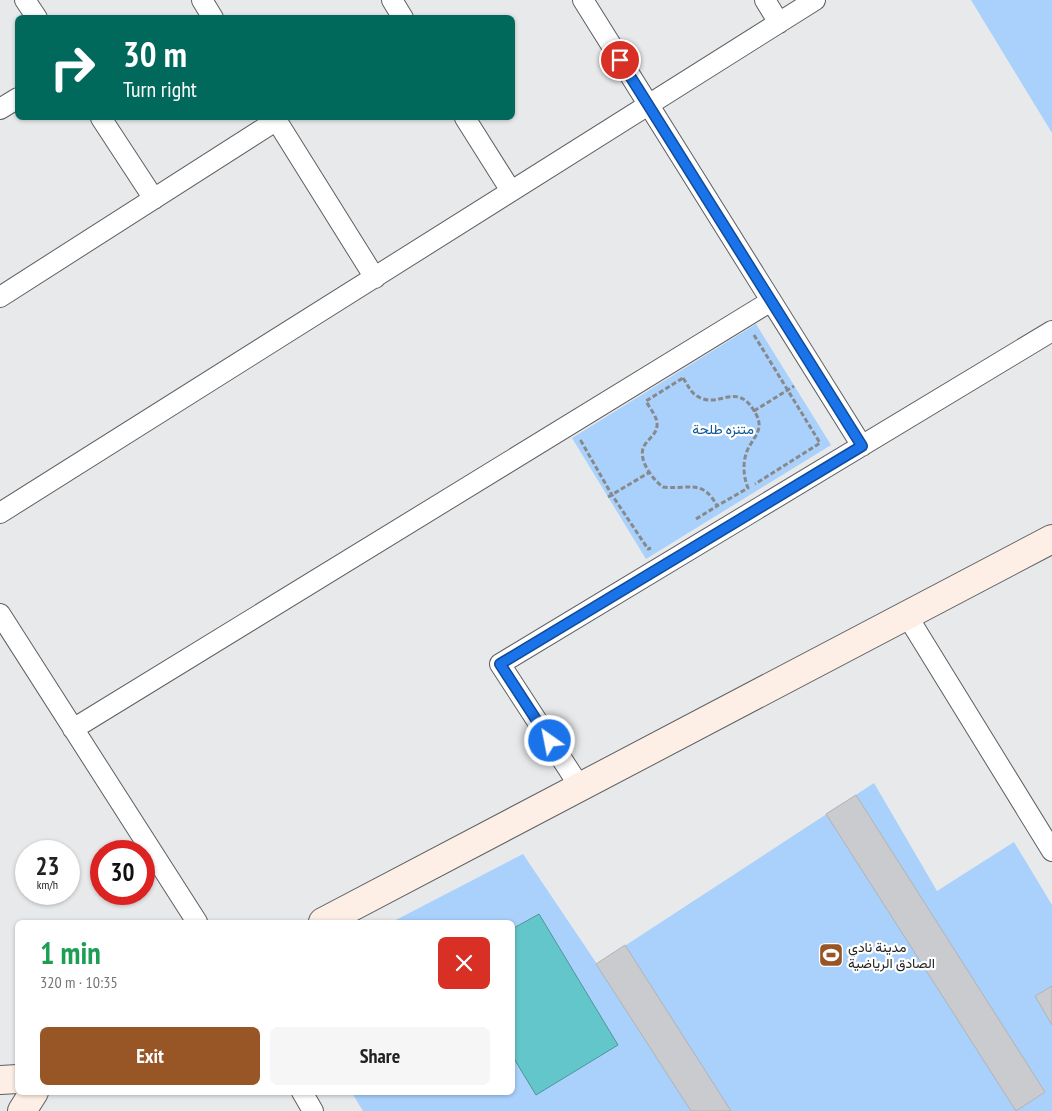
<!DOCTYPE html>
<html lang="en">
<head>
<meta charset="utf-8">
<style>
	:root { --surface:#fff; --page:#f6f6f6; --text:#222; --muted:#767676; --accent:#985525 }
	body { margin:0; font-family:"PT Sans Narrow",Vazirmatn,sans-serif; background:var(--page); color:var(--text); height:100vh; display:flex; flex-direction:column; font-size:19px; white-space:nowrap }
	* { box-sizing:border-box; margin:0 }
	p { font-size:16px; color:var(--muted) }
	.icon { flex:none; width:28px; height:28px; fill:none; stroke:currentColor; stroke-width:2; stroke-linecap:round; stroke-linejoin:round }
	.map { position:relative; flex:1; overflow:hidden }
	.sheet { position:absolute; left:15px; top:920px; width:500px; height:175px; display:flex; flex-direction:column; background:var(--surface); border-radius:8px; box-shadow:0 1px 4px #0004 }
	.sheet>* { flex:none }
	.banner { position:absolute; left:15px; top:15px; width:500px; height:105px; border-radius:8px; box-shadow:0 1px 4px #0004; background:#00695c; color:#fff; overflow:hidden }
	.speed { position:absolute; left:15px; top:840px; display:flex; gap:10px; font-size:25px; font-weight:700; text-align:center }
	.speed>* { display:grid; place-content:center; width:65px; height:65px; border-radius:50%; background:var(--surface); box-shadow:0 1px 4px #0004; line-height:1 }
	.speed small { font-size:12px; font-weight:400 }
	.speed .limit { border:8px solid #d22; background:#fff; color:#111 }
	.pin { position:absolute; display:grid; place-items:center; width:42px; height:42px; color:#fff; margin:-21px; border:2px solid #fff; border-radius:50%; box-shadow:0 1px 5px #0007 }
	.me { position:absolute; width:55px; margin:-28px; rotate:327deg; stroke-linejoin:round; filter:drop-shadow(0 0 4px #0008) }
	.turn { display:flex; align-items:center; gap:18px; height:105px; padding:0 25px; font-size:22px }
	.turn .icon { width:65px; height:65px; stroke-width:2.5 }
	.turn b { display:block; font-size:35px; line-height:42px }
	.round { display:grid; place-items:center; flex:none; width:52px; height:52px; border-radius:8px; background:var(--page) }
	.summary { display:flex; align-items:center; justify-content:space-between; height:85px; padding:0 25px }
	h1 { font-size:30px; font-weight:700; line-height:38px; color:#1e9e55 }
	.button { display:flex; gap:10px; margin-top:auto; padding:10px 25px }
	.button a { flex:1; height:58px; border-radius:8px; background:var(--accent); color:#fff; font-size:20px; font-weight:700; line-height:58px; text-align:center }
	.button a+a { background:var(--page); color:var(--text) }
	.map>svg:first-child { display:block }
	.green { fill:#a9d1fc }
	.water { fill:#63c6ca; stroke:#509598 }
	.building { fill:#c9cbce; stroke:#b1b3b5 }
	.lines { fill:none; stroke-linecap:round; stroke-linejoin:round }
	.street-casing { stroke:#5d5f61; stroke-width:22 }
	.secondary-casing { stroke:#5d5f61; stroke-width:30 }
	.path { stroke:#87898a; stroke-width:3; stroke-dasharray:5 2.5; stroke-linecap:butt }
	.street { stroke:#fff; stroke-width:20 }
	.secondary { stroke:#fdefe5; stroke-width:28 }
	.route-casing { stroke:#114b97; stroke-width:12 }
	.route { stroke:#1a73e8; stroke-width:9 }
	.labels { text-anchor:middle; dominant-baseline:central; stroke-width:4.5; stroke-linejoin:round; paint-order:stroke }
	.park-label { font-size:14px; fill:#0e5897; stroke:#fff }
	.poi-label { font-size:14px; fill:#232425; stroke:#fff; text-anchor:start }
</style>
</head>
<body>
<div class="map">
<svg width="1052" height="1111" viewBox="0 0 1052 1111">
	<rect width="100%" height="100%" fill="#e7e9eb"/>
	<!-- green -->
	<path class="green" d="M 971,0 L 1052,0 L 1052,133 Z
		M 756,324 L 831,445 L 646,559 L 572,438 Z
		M 874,783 L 937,891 L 1014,842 L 1052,905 L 1052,1111 L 363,1111 L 352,1093 L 512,1092 L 512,922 L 392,922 L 523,854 L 597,964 Z"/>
	<!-- water -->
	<path class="water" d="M 539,914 L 618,1045 L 536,1095 L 513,1057 L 512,929 Z"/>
	<!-- building -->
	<path class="building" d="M 856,795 L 1045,1092 L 1016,1111 L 826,814 Z
		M 625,945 L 731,1111 L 691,1111 L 596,964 Z
		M 1052,986 L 1052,1025 L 1035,996 Z"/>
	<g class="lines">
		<defs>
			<path id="street" d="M 25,0 L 37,18
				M 202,0 L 213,18
				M 392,0 L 403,18
				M 583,0 L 862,446
				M 765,0 L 779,23
				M 0,109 L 18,98
				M 101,118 L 154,199
				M 275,118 L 375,278
				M 465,118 L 511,191
				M 0,297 L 277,120
				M 0,513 L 815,0
				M 0,614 L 197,922
				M 906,614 L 1052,851
				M 73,729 L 771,301
				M 580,787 L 500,664 L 1052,331
				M 302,1092 L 313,1111"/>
			<path id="secondary" d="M 323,922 L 1052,539
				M 0,1080 L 18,1079
				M 22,1111 L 34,1092"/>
		</defs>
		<!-- street casing -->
		<use href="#street" class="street-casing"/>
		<!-- secondary casing -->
		<use href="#secondary" class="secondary-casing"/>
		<!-- path -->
		<path class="path" d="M 754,335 L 820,443 L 755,484
			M 683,378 C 688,385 690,392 697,396 C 720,411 737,377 757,416 C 763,429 755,436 749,447 C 742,459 743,476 748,488 L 717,506 C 703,478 687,490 663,487 C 653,480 637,459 644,446 C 648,439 656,435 657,426 C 658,417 650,409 646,401 Z
			M 754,411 L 794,386
			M 582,441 L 581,441 L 612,495 L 648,549 L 651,548
			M 608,497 L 650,472
			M 696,519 L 717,506"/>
		<!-- street -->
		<use href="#street" class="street"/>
		<!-- secondary -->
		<use href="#secondary" class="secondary"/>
	</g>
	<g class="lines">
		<defs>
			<path id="route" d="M 550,741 L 500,664 L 862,446 L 620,60"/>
		</defs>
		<!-- route casing -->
		<use href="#route" class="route-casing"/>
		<!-- route -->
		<use href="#route" class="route"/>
	</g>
	<!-- icons -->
	<defs>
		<symbol id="stadium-square" viewBox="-11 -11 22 22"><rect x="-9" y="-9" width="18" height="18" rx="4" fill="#985525" stroke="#fff"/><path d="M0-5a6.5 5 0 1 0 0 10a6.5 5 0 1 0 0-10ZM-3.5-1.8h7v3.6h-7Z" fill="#fff"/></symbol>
	</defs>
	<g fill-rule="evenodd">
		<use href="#stadium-square" x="817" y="941" width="28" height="28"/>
	</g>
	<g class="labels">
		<!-- park labels -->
		<g class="park-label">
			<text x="723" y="429">متنزه طلحة</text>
		</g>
		<!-- poi labels -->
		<g class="poi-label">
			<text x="848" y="947">مدينة نادي<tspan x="848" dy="16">الصادق الرياضية</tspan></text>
		</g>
	</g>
</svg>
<div class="speed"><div>23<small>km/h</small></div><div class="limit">30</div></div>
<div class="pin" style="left:620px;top:60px;background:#d93025"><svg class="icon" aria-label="arrive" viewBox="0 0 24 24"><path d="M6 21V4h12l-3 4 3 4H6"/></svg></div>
<svg class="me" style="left:550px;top:741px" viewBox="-20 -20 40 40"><circle r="17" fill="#1a73e8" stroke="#fff" stroke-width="3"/><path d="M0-11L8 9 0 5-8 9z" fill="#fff"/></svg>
<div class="banner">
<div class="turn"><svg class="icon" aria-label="right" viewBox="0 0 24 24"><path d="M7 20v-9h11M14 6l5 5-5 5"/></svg><div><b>30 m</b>Turn right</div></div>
</div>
<section class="sheet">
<div class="summary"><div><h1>1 min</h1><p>320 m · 10:35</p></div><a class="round" style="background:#d93025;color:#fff"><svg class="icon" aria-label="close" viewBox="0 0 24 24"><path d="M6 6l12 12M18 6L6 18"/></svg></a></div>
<div class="button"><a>Exit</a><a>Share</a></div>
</section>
</div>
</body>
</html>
